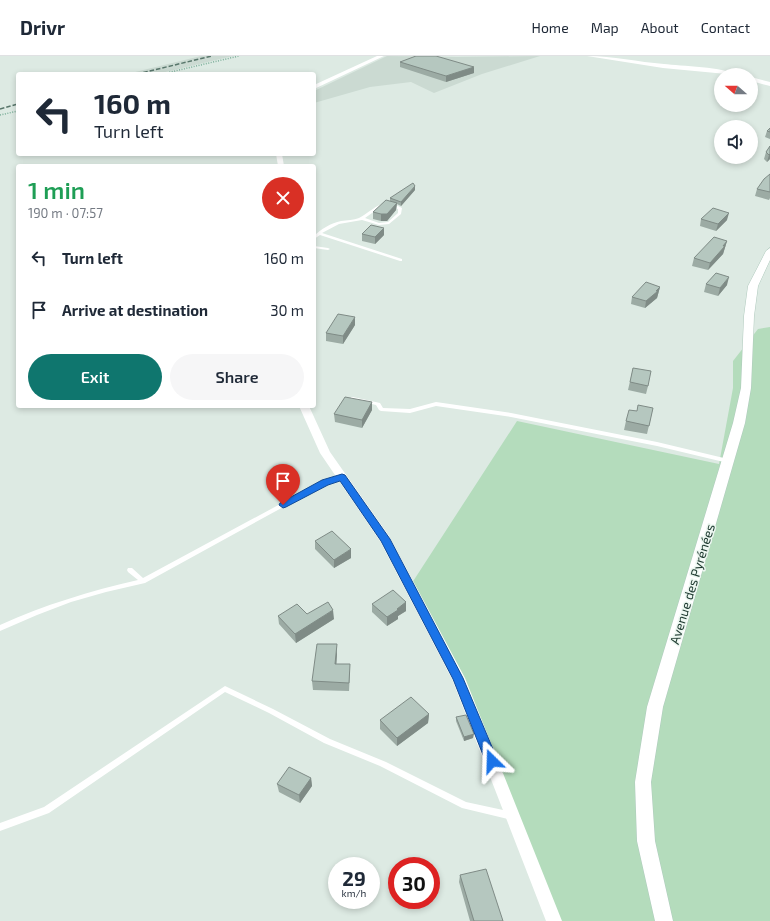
<!DOCTYPE html>
<html lang="en">
<head>
<meta charset="utf-8">
<style>
	:root { --surface:#fff; --page:#f6f6f7; --text:#1f2937; --muted:#747a83; --line:#e0e1e3; --accent:#0f766e }
	body { margin:0; font-family:"Exo 2",sans-serif; background:var(--page); color:var(--text); height:100vh; display:flex; flex-direction:column; font-size:15px; white-space:nowrap }
	* { box-sizing:border-box; margin:0 }
	p { font-size:13px; color:var(--muted) }
	.icon { flex:none; width:22px; height:22px; fill:none; stroke:currentColor; stroke-width:2; stroke-linecap:round; stroke-linejoin:round }
	.map { position:relative; flex:1; overflow:hidden }
	.sheet { position:absolute; left:16px; top:108px; width:300px; height:244px; display:flex; flex-direction:column; background:var(--surface); border-radius:4px; box-shadow:0 2px 6px #0003 }
	.sheet>* { flex:none }
	.top-card { position:absolute; left:16px; top:16px; width:300px; height:84px; border-radius:4px; box-shadow:0 2px 6px #0003; background:#fff; color:var(--text); overflow:hidden }
	.needle { width:26px; rotate:290deg }
	.fabs { position:absolute; left:714px; top:12px; display:grid; gap:8px }
	.fabs a { display:grid; place-items:center; width:44px; height:44px; border-radius:50%; background:var(--surface); box-shadow:0 2px 6px #0003; font-size:20px }
	.speed { position:absolute; left:328px; top:801px; display:flex; gap:8px; font-size:20px; font-weight:700; text-align:center }
	.speed>* { display:grid; place-content:center; width:52px; height:52px; border-radius:50%; background:var(--surface); box-shadow:0 2px 6px #0003; line-height:1 }
	.speed small { font-size:10px; font-weight:400 }
	.speed .limit { border:6px solid #d22; background:#fff; color:#111 }
	.pin { position:absolute; display:grid; place-items:center; width:34px; height:34px; color:#fff; margin:-41px -17px; border-radius:50% 50% 50% 0; rotate:-45deg; box-shadow:0 0 4px #0007 }
	.pin .icon { rotate:45deg }
	.me { position:absolute; width:44px; margin:-22px; rotate:338deg; stroke-linejoin:round; filter:drop-shadow(0 0 3px #0008) }
	.turn { display:flex; align-items:center; gap:14px; height:84px; padding:0 12px; font-size:18px }
	.turn .icon { width:52px; height:52px; stroke-width:2.5 }
	.turn b { display:block; font-size:28px; line-height:34px }
	.round { display:grid; place-items:center; flex:none; width:42px; height:42px; border-radius:21px; background:var(--page) }
	.overview { display:flex; align-items:center; justify-content:space-between; height:68px; padding:0 12px }
	h1 { font-size:24px; font-weight:600; line-height:30px; color:#1e9e55 }
	.primary-button { display:flex; gap:8px; margin-top:auto; padding:8px 12px }
	.primary-button a { flex:1; height:46px; border-radius:24px; background:var(--accent); color:#fff; font-size:16px; font-weight:600; line-height:46px; text-align:center }
	.primary-button a+a { background:var(--page); color:var(--text) }
	ul { padding:0; list-style:none }
	li { display:flex; align-items:center; gap:12px; height:52px; padding:0 12px }
	li div { flex:1 }
	li b { display:block; font-size:15px }
	li em { font-style:normal }
	header { display:flex; align-items:center; gap:24px; box-sizing:border-box; height:56px; padding:0 20px; background:var(--surface); border-bottom:1px solid var(--line) }
	header strong { font-size:19px }
	nav { display:flex; gap:22px; margin-inline-start:auto; font-size:14px }
	.map>svg:first-child { display:block }
	.built { fill:#cbdad2 }
	.green { fill:#b4dcbc }
	.lines { fill:none; stroke-linecap:round; stroke-linejoin:round }
	.secondary-casing { stroke:#b0cabe; stroke-width:1 }
	.path { stroke:#7caf9a; stroke-width:1.5; stroke-dasharray:1 1.5; stroke-linecap:butt }
	.service { fill:#fff; fill-rule:evenodd }
	.minor { fill:#fff; fill-rule:evenodd }
	.secondary { fill:#fff; fill-rule:evenodd }
	.rail { stroke:#58766b; stroke-width:1.5; stroke-dasharray:4.5 2; stroke-linecap:butt }
	.wall { fill:#9caba4 }
	.shaded-wall { fill:#7f8b86 }
	.building { fill:#b5c7bf; stroke:#7f8b86 }
	.route { fill:#1a73e8; stroke:#114b97 }
	.labels { text-anchor:middle; dominant-baseline:central; stroke-width:3; stroke-linejoin:round; paint-order:stroke }
	.street-label { font-size:13px; fill:#1e3a30; stroke:#edf7f1 }
</style>
</head>
<body>
<header>
<strong>Drivr</strong>
<nav><a>Home</a><a>Map</a><a>About</a><a>Contact</a></nav>
</header>
<div class="map">
<svg width="770" height="865" viewBox="0 0 770 865">
	<rect width="100%" height="100%" fill="#ddeae3"/>
	<!-- built -->
	<path class="built" d="M 201,0 L 233,0 L 157,18 L 127,18 Z
		M 387,0 L 457,1 L 540,0 L 482,18 L 434,37 L 411,26 L 370,31 L 314,47 L 314,35 Z"/>
	<!-- green -->
	<path class="green" d="M 770,271 L 770,865 L 555,865 L 467,641 L 410,530 L 517,365 L 719,408 L 733,332 L 733,305 L 758,273 Z"/>
	<g class="lines">
		<defs>
			<path id="secondary" d="M 770,192 L 770,204 L 758,230 L 754,260 L 751,332 L 745,367 L 663,651 L 651,726 L 655,785 L 673,865 L 655,865 L 637,785 L 635,726 L 647,651 L 733,367 L 741,332 L 744,260 L 748,230 L 766,195 Z"/>
		</defs>
		<!-- secondary casing -->
		<use href="#secondary" class="secondary-casing"/>
		<!-- path -->
		<path class="path" d="M 162,18 L 239,0
			M 0,59 L 18,55"/>
		<!-- service -->
		<path class="service" d="M 386,147 L 394,148 L 402,152 L 401,158 L 389,168 L 379,169 L 362,164 L 339,168 L 322,177 L 402,203 L 402,205 L 400,205 L 320,179 L 314,183 L 314,180 C 321,173 331,167 341,165 C 347,164 354,164 359,162 C 369,157 375,149 386,147 ZM 386,149 L 398,153 L 398,157 L 388,166 L 379,167 L 365,162 L 379,152 Z
			M 314,190 L 328,192 L 330,193 L 328,194 L 314,192 Z
			M 351,341 L 353,341 L 380,347 L 383,352 L 410,353 L 436,346 L 511,357 L 657,386 L 728,403 L 731,405 L 728,407 L 657,390 L 511,361 L 436,350 L 410,357 L 381,355 L 379,354 L 376,349 L 351,343 Z
			M 342,419 L 344,420 L 345,421 L 344,422 L 327,427 L 145,527 L 106,536 L 71,546 L 37,559 L 0,575 L 0,569 C 44,549 90,535 138,524 L 128,516 L 127,514 L 128,512 L 132,512 L 143,522 L 323,425 Z
			M 225,630 L 273,653 L 330,683 L 386,706 L 466,746 L 512,756 L 515,757 L 516,760 L 515,763 L 512,764 L 462,752 L 380,710 L 324,687 L 269,657 L 225,636 L 49,757 L 0,775 L 0,767 L 44,751 Z"/>
		<!-- minor -->
		<path class="minor" d="M 377,0 L 384,0 L 314,33 L 314,29 Z
			M 587,0 C 613,0 638,6 664,8 C 680,10 725,11 737,19 L 663,12 Z
			M 751,21 L 770,26 L 770,30 L 751,25 Z
			M 276,98 L 282,98 L 284,110 L 278,110 Z
			M 299,350 L 309,350 L 330,396 L 389,480 L 465,622 L 562,865 L 546,865 L 452,623 L 380,485 L 320,397 Z"/>
		<!-- secondary -->
		<use href="#secondary" class="secondary"/>
		<!-- rail -->
		<path class="rail" d="M 137,18 L 212,0
			M 0,53 L 18,48"/>
	</g>
	<!-- wall -->
	<path class="wall" d="M 400,6 L 474,17 L 446,26 L 400,11 Z
		M 770,72 L 770,83 L 765,81 L 767,75 Z
		M 770,90 L 770,103 L 767,106 L 764,103 L 766,96 Z
		M 770,118 L 770,142 L 769,144 L 755,140 L 757,133 Z
		M 415,134 L 401,150 L 397,148 L 396,154 L 387,165 L 381,165 L 373,163 L 373,156 L 390,145 L 390,142 Z
		M 701,163 L 727,164 L 716,175 L 700,170 Z
		M 362,178 L 384,179 L 375,188 L 362,185 Z
		M 727,185 L 723,198 L 708,214 L 692,210 L 694,202 Z
		M 706,228 L 727,229 L 718,240 L 704,236 Z
		M 660,231 L 657,242 L 645,252 L 631,248 L 632,241 Z
		M 355,269 L 343,288 L 326,285 L 326,277 Z
		M 633,312 L 648,330 L 646,338 L 628,334 Z
		M 372,346 L 372,354 L 362,372 L 335,366 L 334,358 Z
		M 653,352 L 647,378 L 624,374 L 626,365 L 637,355 Z
		M 315,485 L 351,502 L 334,512 L 315,493 Z
		M 406,546 L 406,555 L 398,560 L 398,563 L 387,570 L 372,556 L 372,548 Z
		M 307,558 L 334,563 L 296,587 L 279,568 L 278,560 Z
		M 337,597 L 336,608 L 350,616 L 349,635 L 313,634 L 312,625 Z
		M 429,658 L 428,667 L 397,690 L 380,673 L 380,664 Z
		M 456,661 L 473,682 L 464,685 L 456,665 Z
		M 311,722 L 312,730 L 300,747 L 279,736 L 277,728 Z
		M 460,819 L 503,865 L 470,865 L 459,826 Z"/>
	<!-- shaded-wall -->
	<path class="shaded-wall" d="M 474,11 L 474,17 L 446,26 L 446,20 Z
		M 770,98 L 770,103 L 767,106 L 769,99 Z
		M 415,130 L 415,134 L 401,150 L 401,146 Z
		M 397,147 L 396,154 L 387,165 L 381,165 L 381,158 Z
		M 729,157 L 727,164 L 716,175 L 718,168 Z
		M 384,172 L 384,179 L 375,188 L 375,181 Z
		M 727,185 L 723,198 L 708,214 L 710,207 Z
		M 729,221 L 727,229 L 718,240 L 720,232 Z
		M 660,231 L 657,242 L 645,252 L 646,245 Z
		M 355,261 L 355,269 L 343,288 L 343,280 Z
		M 372,346 L 372,354 L 362,372 L 362,364 Z
		M 351,493 L 351,502 L 334,512 L 334,504 Z
		M 406,546 L 406,555 L 398,560 L 398,563 L 387,570 L 387,561 L 397,553 Z
		M 333,554 L 334,563 L 296,587 L 295,578 Z
		M 337,588 L 337,597 L 336,616 L 335,608 Z
		M 429,658 L 428,667 L 397,690 L 397,682 Z
		M 474,678 L 473,682 L 464,685 L 464,681 Z
		M 311,722 L 312,730 L 300,747 L 299,739 Z"/>
	<!-- building -->
	<path class="building" d="M 416,0 L 436,0 L 474,11 L 446,20 L 400,6 Z
		M 770,72 L 770,76 L 767,75 Z
		M 770,90 L 770,98 L 769,99 L 766,96 Z
		M 770,118 L 770,136 L 757,133 L 764,123 Z
		M 413,127 L 415,130 L 401,146 L 390,142 Z
		M 386,144 L 397,147 L 387,158 L 381,158 L 373,156 Z
		M 713,152 L 729,157 L 718,168 L 701,163 Z
		M 371,169 L 384,172 L 375,181 L 362,178 Z
		M 714,181 L 727,185 L 723,190 L 725,190 L 710,207 L 694,202 Z
		M 716,217 L 729,221 L 720,232 L 706,228 Z
		M 646,226 L 660,231 L 656,235 L 658,235 L 646,245 L 632,241 Z
		M 338,258 L 355,261 L 343,280 L 326,277 Z
		M 633,312 L 651,315 L 648,330 L 630,326 Z
		M 345,341 L 372,346 L 362,364 L 334,358 Z
		M 638,349 L 653,352 L 649,370 L 626,365 L 629,354 L 637,355 Z
		M 332,475 L 351,493 L 334,504 L 315,485 Z
		M 393,534 L 406,546 L 397,553 L 398,554 L 387,561 L 372,548 Z
		M 328,546 L 333,554 L 295,578 L 278,560 L 297,548 L 307,558 Z
		M 317,588 L 337,588 L 335,608 L 350,608 L 349,627 L 312,625 Z
		M 411,641 L 429,658 L 397,682 L 380,664 Z
		M 466,659 L 474,678 L 464,681 L 456,661 Z
		M 289,711 L 311,722 L 299,739 L 277,728 Z
		M 486,813 L 503,865 L 474,865 L 460,819 Z"/>
	<!-- route -->
	<path class="route" d="M 342,418 L 345,419 L 390,483 L 463,622 L 498,705 L 496,709 L 492,711 L 487,709 L 453,623 L 381,485 L 340,425 L 328,429 L 286,451 L 283,452 L 279,449 L 280,447 L 322,424 Z"/>
	<g class="labels">
		<!-- street labels -->
		<g class="street-label">
			<text transform="translate(692 528) rotate(-73)">Avenue des Pyrénées</text>
		</g>
	</g>
</svg>
<div class="fabs">
<a><svg class="needle" viewBox="-14 -14 28 28"><path d="M0-13l5 13h-10z" fill="#e53935"/><path d="M0 13l5-13h-10z" fill="#747a83"/></svg></a>
<a><svg class="icon" aria-label="sound" viewBox="0 0 24 24"><path d="M4 9h4l5-4v14l-5-4H4zM17 9q2 3 0 6"/></svg></a>
</div>
<div class="speed"><div>29<small>km/h</small></div><div class="limit">30</div></div>
<div class="pin" style="left:283px;top:449px;background:#d93025"><svg class="icon" aria-label="arrive" viewBox="0 0 24 24"><path d="M6 21V4h12l-3 4 3 4H6"/></svg></div>
<svg class="me" style="left:492px;top:705px" viewBox="-20 -20 40 40"><path d="M0-17L14 15 0 8-14 15z" fill="#1a73e8" stroke="#fff" stroke-width="4"/></svg>
<div class="top-card">
<div class="turn"><svg class="icon" aria-label="left" viewBox="0 0 24 24"><path d="M17 20v-9H6M10 6l-5 5 5 5"/></svg><div><b>160 m</b>Turn left</div></div>
</div>
<section class="sheet">
<div class="overview"><div><h1>1 min</h1><p>190 m · 07:57</p></div><a class="round" style="background:#d93025;color:#fff"><svg class="icon" aria-label="close" viewBox="0 0 24 24"><path d="M6 6l12 12M18 6L6 18"/></svg></a></div>
<ul>
<li><svg class="icon" aria-label="left" viewBox="0 0 24 24"><path d="M17 20v-9H6M10 6l-5 5 5 5"/></svg><div><b>Turn left</b></div><em>160 m</em></li>
<li><svg class="icon" aria-label="arrive" viewBox="0 0 24 24"><path d="M6 21V4h12l-3 4 3 4H6"/></svg><div><b>Arrive at destination</b></div><em>30 m</em></li>
</ul>
<div class="primary-button"><a>Exit</a><a>Share</a></div>
</section>
</div>
</body>
</html>
